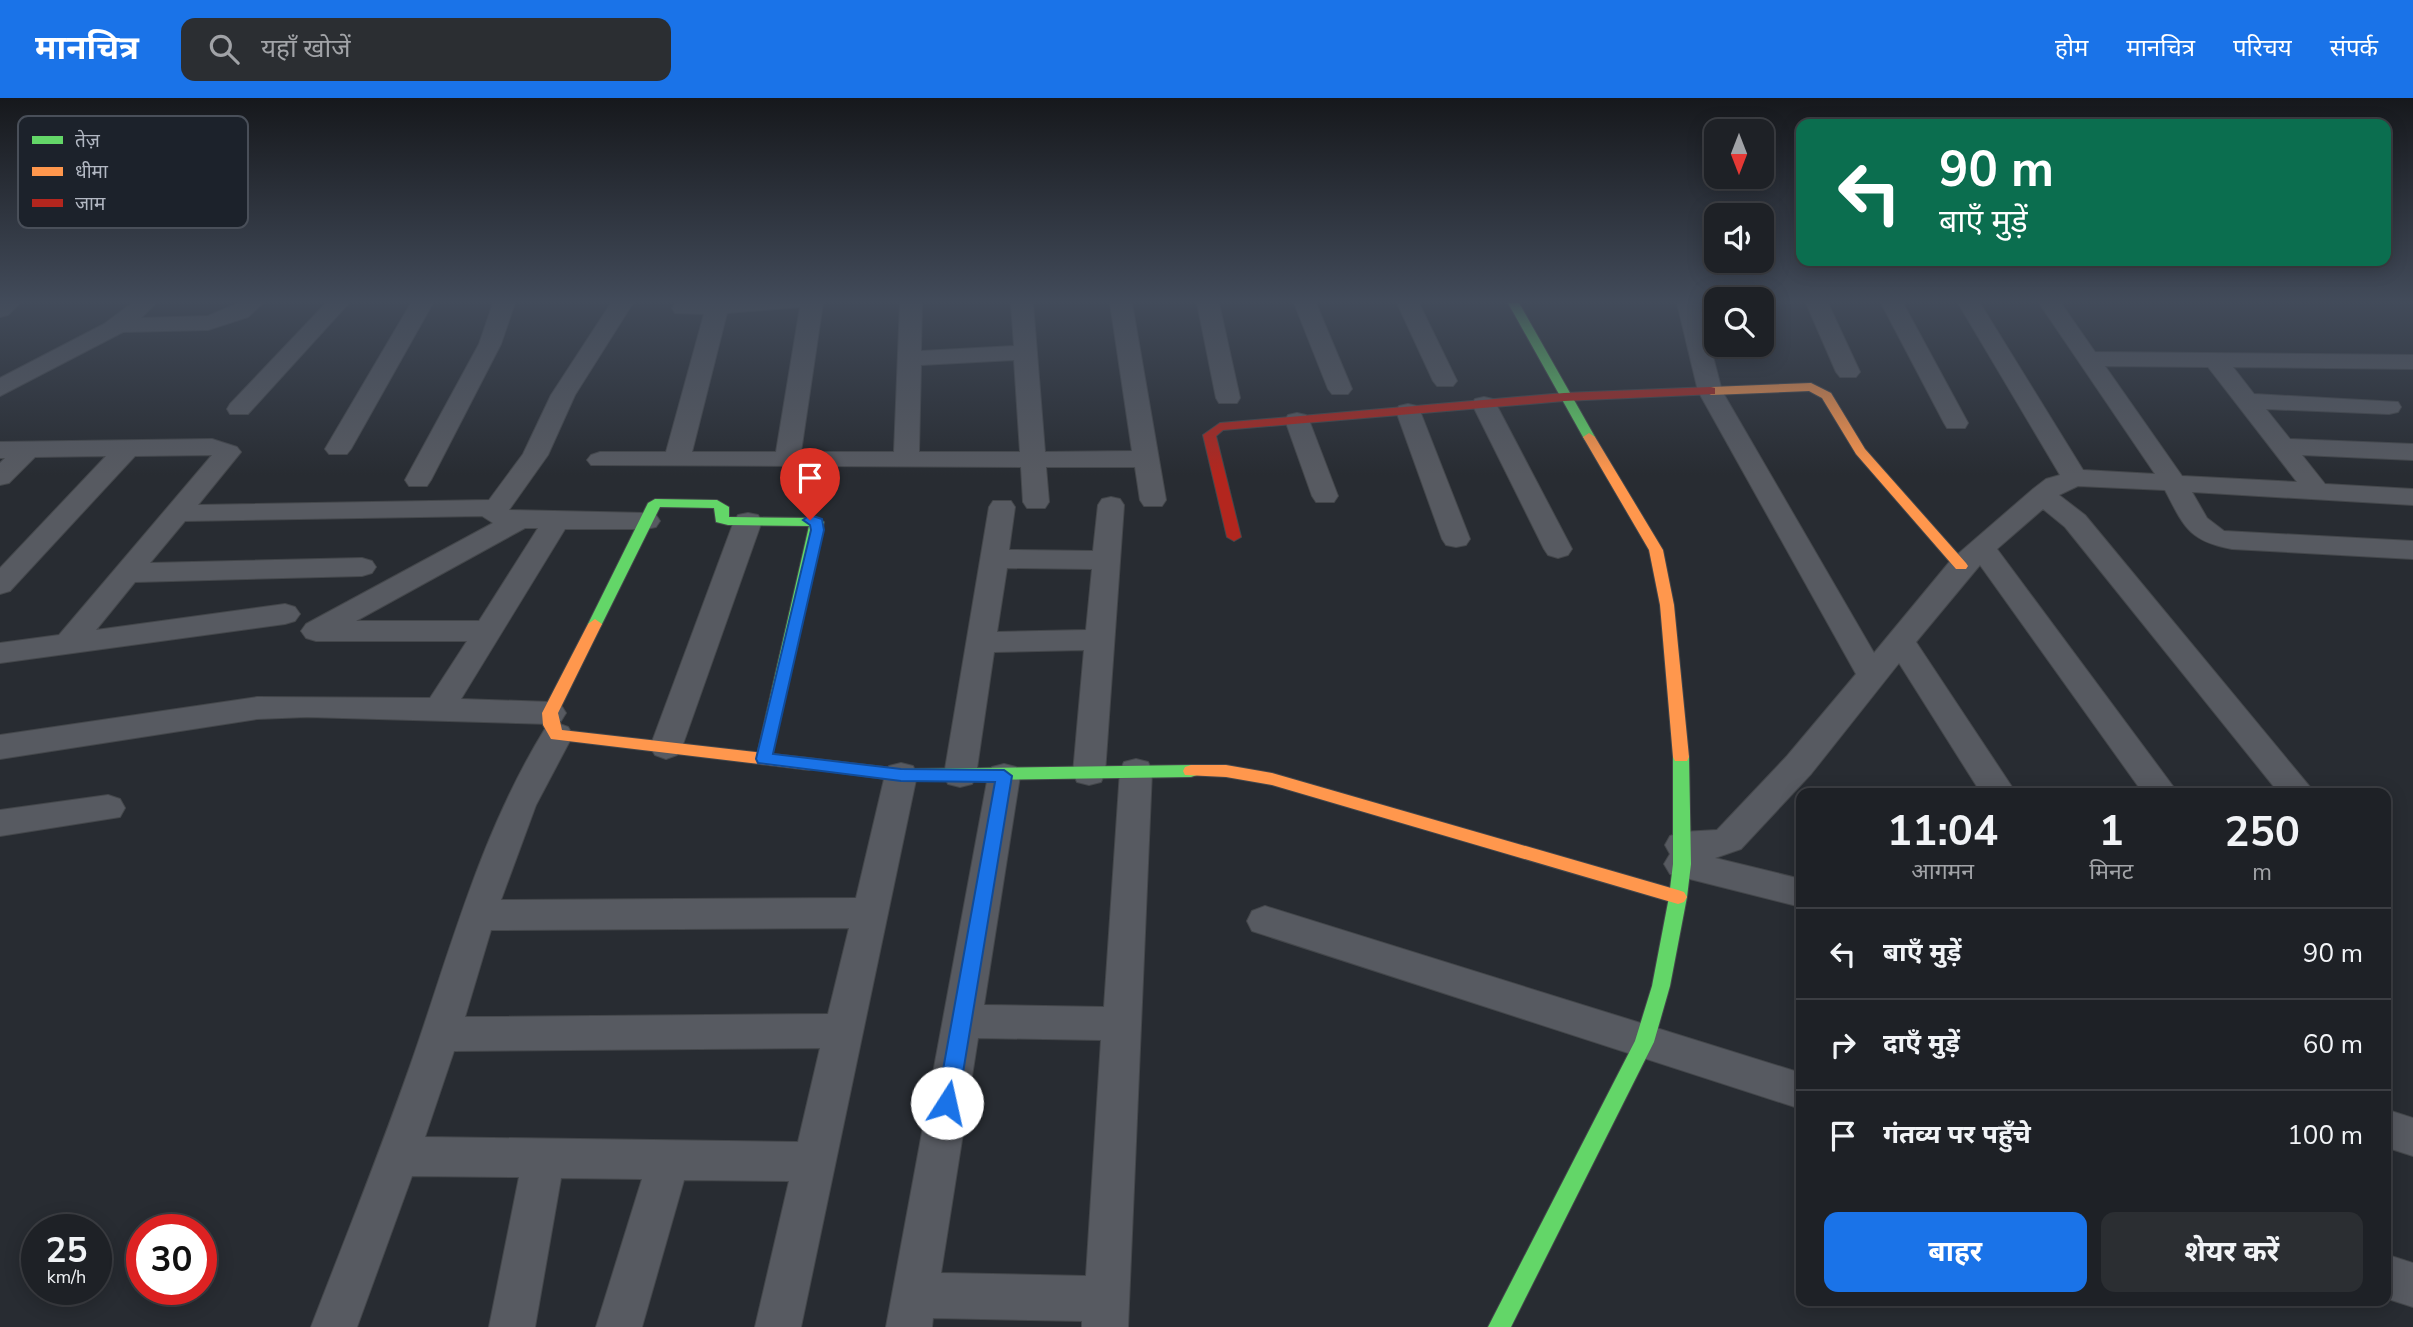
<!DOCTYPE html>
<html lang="hi">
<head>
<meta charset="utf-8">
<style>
	:root { --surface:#1e2126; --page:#2b2e32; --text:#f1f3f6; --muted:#a1a3a7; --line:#3c3e43; --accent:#1a73e8 }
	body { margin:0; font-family:"Nunito Sans","Noto Sans Devanagari",sans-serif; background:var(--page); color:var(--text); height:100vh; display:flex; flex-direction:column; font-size:26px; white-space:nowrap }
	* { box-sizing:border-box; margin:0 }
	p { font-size:23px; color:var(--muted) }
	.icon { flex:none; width:38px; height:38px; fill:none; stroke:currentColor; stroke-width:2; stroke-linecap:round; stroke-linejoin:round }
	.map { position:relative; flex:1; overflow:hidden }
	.drawer { position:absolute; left:1796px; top:690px; width:595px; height:518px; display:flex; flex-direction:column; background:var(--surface); border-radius:14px; box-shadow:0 4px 18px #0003,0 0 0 2px var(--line) }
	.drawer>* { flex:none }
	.banner { position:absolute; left:1796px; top:21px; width:595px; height:147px; border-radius:14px; box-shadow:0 4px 18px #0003,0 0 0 2px var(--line); background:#0b6e4f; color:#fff; overflow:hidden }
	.needle { width:46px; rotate:180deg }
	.fabs { position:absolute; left:1704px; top:21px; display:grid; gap:14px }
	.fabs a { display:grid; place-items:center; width:70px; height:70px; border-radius:14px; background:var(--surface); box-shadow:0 4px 18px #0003,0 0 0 2px var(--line); font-size:35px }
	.speed { position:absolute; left:21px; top:1116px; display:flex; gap:14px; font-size:35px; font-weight:700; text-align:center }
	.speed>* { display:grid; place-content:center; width:91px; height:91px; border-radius:50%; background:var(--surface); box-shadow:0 4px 18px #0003,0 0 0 2px var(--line); line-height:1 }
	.speed small { font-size:18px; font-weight:400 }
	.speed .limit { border:10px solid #d22; background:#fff; color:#111 }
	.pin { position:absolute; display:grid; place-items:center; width:60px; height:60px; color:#fff; margin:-72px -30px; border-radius:50% 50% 50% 0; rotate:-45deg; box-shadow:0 0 7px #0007 }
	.pin .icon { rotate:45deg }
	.me { position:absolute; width:77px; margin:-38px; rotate:10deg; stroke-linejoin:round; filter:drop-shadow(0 0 5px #0008) }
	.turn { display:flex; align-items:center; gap:24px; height:147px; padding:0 28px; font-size:32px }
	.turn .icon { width:91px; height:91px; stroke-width:2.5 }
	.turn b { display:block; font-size:49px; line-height:60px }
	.eta { display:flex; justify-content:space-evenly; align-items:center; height:119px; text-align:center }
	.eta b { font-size:42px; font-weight:700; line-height:49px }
	.primary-button { display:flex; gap:14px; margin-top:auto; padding:14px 28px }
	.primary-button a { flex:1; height:80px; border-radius:14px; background:var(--accent); color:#fff; font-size:28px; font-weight:700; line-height:80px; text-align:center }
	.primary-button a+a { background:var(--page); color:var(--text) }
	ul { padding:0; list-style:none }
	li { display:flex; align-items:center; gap:21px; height:91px; padding:0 28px; border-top:2px solid var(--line) }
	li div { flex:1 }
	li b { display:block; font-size:26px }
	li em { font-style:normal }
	header { display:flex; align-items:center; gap:42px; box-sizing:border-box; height:98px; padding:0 35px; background:var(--accent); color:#fff }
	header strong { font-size:33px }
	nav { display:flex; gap:38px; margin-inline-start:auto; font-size:24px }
	.search { width:490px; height:63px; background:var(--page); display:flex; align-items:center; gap:18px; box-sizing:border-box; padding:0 24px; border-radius:14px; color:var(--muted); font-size:26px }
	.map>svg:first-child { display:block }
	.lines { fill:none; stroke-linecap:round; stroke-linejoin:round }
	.street-casing { stroke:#44474b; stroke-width:2 }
	.fast-casing { stroke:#44474b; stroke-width:2 }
	.slow-casing { stroke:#44474b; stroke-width:2 }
	.jam-casing { stroke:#44474b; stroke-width:2 }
	.street { fill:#575a61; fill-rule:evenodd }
	.fast { fill:#63d668; fill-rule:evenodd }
	.slow { fill:#ff974d; fill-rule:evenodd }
	.jam { fill:#b3261e; fill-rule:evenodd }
	.route { fill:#1a73e8; stroke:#114b97; stroke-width:2 }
	.key { fill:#1c222b; stroke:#494f59; stroke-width:2 }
	.key-label { font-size:19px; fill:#b2b8c3 }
</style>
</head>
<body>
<header>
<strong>मानचित्र</strong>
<div class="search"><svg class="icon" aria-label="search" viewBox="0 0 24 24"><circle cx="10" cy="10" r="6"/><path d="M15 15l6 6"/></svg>यहाँ खोजें</div>
<nav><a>होम</a><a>मानचित्र</a><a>परिचय</a><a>संपर्क</a></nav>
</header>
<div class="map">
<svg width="2413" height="1229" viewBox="0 0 2413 1229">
	<rect width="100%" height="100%" fill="#282c32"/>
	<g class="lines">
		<defs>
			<path id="street" d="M 0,205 L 20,205 L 8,217 L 0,219 Z
				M 132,205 L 156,205 L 141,220 L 208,218 L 238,205 L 263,205 L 248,219 L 208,232 L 123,234 L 0,298 L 0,280 L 104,226 Z
				M 326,205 L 349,205 L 248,316 L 230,316 L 227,311 L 230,306 Z
				M 411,205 L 433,205 L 351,351 L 347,356 L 329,356 L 325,351 Z
				M 493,205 L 515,205 L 501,246 L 431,382 L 427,388 L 409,388 L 405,382 L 479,246 Z
				M 611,205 L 633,205 L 575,297 L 548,357 L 509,412 L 646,415 L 656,417 L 660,423 L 656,429 L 646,431 L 565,431 L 461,601 L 550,604 L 561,607 L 566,615 L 561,623 L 550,626 L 307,619 L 257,621 L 0,661 L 0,637 L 257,599 L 430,600 L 467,543 L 316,543 L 306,540 L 301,533 L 306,526 L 493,425 L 482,418 L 185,423 L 150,465 L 362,460 L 372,463 L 376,469 L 372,475 L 362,478 L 135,484 L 96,532 L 285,506 L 295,509 L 300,516 L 295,523 L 285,526 L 0,565 L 0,545 L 59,537 L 212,357 L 135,358 L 10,493 L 0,496 L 0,470 L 106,358 L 35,359 L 9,385 L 0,387 L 0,365 L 5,360 L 0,360 L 0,344 L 212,341 L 237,349 L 241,354 L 198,407 L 489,402 L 523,356 L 551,297 ZM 525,430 L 538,430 L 479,523 L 356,523 Z
				M 676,205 L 823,205 L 801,354 L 894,354 L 900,205 L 922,205 L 921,253 L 1014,248 L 1011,205 L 1033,205 L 1045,354 L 1132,353 L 1110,205 L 1132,205 L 1166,402 L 1162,408 L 1144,408 L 1140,402 L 1135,369 L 1046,369 L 1049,404 L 1045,410 L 1027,410 L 1023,404 L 1021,369 L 591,367 L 587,362 L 591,357 L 600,354 L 666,354 L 704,216 L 675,215 L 672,210 ZM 800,209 L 776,354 L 692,354 L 727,215 ZM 1014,262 L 1020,354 L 919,354 L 921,267 Z
				M 1197,205 L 1219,205 L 1240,300 L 1237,305 L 1219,305 L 1216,300 Z
				M 1294,205 L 1316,205 L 1352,291 L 1348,296 L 1332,296 L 1328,291 Z
				M 1397,205 L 1419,205 L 1457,283 L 1453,288 L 1437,288 L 1433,283 Z
				M 1677,205 L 1699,205 L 1722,293 L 1874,555 L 1951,462 L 2033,391 L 2046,381 L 2060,377 L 1958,205 L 1980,205 L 2083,372 L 2155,376 L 2039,205 L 2061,205 L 2095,254 L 2413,257 L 2413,271 L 2233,269 L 2254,296 L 2398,304 L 2401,309 L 2398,314 L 2389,316 L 2266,311 L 2290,341 L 2413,346 L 2413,362 L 2302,357 L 2325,386 L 2413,391 L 2413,407 L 2192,394 L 2207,420 L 2224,433 L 2413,443 L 2413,461 L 2232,451 C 2189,443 2184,429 2165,392 L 2078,388 L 2059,397 L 2085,417 L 2315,695 L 2279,695 L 2065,429 L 2043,411 L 1997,451 L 2178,695 L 2143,695 L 1980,467 L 1916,544 L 2016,695 L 1981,695 L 1899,565 L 1811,676 L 1741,751 L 1715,760 L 1801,781 L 1801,809 L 1670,776 L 1664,766 L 1670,756 L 1665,747 L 1670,738 L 1682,734 L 1717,732 L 1787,658 L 1856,576 L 1698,293 ZM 2105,268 L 2208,269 L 2297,384 L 2182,378 Z
				M 1806,205 L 1828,205 L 1860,274 L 1856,279 L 1840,279 L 1836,274 Z
				M 1881,205 L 1903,205 L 1968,325 L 1965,330 L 1947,330 L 1944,325 Z
				M 1484,299 L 1493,301 L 1496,306 L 1572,451 L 1568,457 L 1558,460 L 1548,457 L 1544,451 L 1472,306 L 1475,301 Z
				M 1408,306 L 1417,308 L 1420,313 L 1470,441 L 1466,447 L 1456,449 L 1446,447 L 1442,441 L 1396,313 L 1399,308 Z
				M 1297,315 L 1306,317 L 1309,322 L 1338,398 L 1334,404 L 1316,404 L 1312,398 L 1285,322 L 1288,317 Z
				M 1111,399 L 1120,401 L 1124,407 L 1105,675 L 1101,684 L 1089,687 L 1077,684 L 1073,675 L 1084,552 L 994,554 L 976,677 L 972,686 L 960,689 L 948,686 L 944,677 L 989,409 L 993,403 L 1011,403 L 1015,409 L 1009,452 L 1093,453 L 1098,407 L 1102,401 ZM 1007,470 L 1092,471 L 1086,532 L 997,534 Z
				M 748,415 L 758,417 L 762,423 L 682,649 L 677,657 L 666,661 L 655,657 L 650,649 L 734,423 L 738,417 Z
				M 557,625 L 568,629 L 573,637 L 536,707 L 501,802 L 856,800 L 885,677 L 889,668 L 901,665 L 913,668 L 917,677 L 801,1229 L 755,1229 L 789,1083 L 684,1082 L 642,1229 L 596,1229 L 642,1081 L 561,1080 L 535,1229 L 489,1229 L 519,1079 L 412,1078 L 357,1229 L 311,1229 C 348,1133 387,1037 420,939 C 456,832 486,726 546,629 ZM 849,830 L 828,916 L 465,919 L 491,832 ZM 820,950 L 798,1044 L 425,1039 L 454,953 Z
				M 1136,661 L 1148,664 L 1152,673 L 1128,1229 L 1082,1229 L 1082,1223 L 933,1220 L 932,1229 L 886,1229 L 988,678 L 992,669 L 1004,666 L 1016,669 L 1020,678 L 984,907 L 1104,909 L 1120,673 L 1124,664 ZM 978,940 L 1101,942 L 1086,1178 L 941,1175 Z
				M 108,697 L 120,701 L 125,710 L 120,719 L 0,738 L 0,712 Z
				M 1265,808 L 1801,975 L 1801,1011 L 1252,833 L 1247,823 L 1252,813 Z
				M 2385,1011 L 2413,1020 L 2413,1058 L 2385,1049 Z
				M 2385,1156 L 2413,1165 L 2413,1209 L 2385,1200 Z"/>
			<path id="fast" d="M 1508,205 L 1519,205 L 1595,339 L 1593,342 L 1585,342 L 1583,339 Z
				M 655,401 L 717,402 L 729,409 L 729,419 L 817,420 L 824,424 L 770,665 L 758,665 L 756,661 L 809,428 L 728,427 L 716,424 L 714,410 L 660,409 L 602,526 L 600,529 L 590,529 L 588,526 L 648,405 Z
				M 1681,653 L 1687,655 L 1689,659 L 1691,766 L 1687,799 L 1670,888 L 1654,944 L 1511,1229 L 1488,1229 L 1635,943 L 1652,888 L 1669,799 L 1673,766 L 1673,659 L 1675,655 Z
				M 809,660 L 901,671 L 1191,667 L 1197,669 L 1199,673 L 1197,677 L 1191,679 L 901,683 L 803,670 L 801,666 L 803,662 Z"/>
			<path id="slow" d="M 1811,285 L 1831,295 L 1865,351 L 1966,465 L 1968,468 L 1966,471 L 1956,471 L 1856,356 L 1822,300 L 1809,293 L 1711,297 L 1705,293 L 1711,289 Z
				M 1589,335 L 1595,339 L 1663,452 L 1674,507 L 1689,659 L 1687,663 L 1675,663 L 1673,659 L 1660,507 L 1649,452 L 1583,339 Z
				M 595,521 L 602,526 L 558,615 L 562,632 L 809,660 L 815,662 L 817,666 L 815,670 L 809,672 L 551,641 L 543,627 L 542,615 L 588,526 Z
				M 1191,667 L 1226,667 L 1272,675 L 1678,792 L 1684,794 L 1687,799 L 1684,804 L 1678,806 L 1272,687 L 1226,679 L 1185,677 L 1183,673 L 1185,669 Z"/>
			<path id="jam" d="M 1711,289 L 1715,290 L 1715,296 L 1564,303 L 1223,332 L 1216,338 L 1241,439 L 1234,443 L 1227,439 L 1203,337 L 1220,325 L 1564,295 Z"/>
		</defs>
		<!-- street casing -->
		<use href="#street" class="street-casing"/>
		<!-- fast casing -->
		<use href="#fast" class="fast-casing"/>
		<!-- slow casing -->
		<use href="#slow" class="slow-casing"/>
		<!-- jam casing -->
		<use href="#jam" class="jam-casing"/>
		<!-- street -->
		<use href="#street" class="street"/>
		<!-- fast -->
		<use href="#fast" class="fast"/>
		<!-- slow -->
		<use href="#slow" class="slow"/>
		<!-- jam -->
		<use href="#jam" class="jam"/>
	</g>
	<!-- sky -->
	<linearGradient id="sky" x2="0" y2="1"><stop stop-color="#16181c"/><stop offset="0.54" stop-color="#424b5a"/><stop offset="1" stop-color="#424b5a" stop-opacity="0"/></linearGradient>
	<rect width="2413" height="377" fill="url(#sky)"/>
	<!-- route -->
	<path class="route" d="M 810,417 L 822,421 L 824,432 L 773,656 L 901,671 L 1004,672 L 1012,678 L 958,1005 L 955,1012 L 947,1015 L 940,1012 L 937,1005 L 995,684 L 901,683 L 758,665 L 756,661 L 811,432 L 810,427 L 803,422 Z"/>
	<!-- legend -->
	<rect x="18" y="18" width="230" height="112" rx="10" class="key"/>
	<rect x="32" y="38" width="31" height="8" fill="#63d668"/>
	<rect x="32" y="69" width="31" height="9" fill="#ff974d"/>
	<rect x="32" y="101" width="31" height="8" fill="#b3261e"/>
	<g class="key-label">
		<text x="75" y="49">तेज़</text>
		<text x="75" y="80">धीमा</text>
		<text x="75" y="112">जाम</text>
	</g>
</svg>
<div class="fabs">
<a><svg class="needle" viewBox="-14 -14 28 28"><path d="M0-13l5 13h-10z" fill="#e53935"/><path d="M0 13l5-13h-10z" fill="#a1a3a7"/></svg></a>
<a><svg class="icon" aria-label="sound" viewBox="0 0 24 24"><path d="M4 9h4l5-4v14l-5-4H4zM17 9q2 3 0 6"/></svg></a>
<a><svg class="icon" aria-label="search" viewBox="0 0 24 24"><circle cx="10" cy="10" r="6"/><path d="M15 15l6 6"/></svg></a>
</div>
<div class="speed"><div>25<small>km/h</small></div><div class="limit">30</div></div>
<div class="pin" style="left:810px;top:422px;background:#d93025"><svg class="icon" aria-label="arrive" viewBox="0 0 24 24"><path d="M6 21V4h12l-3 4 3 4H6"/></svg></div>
<svg class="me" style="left:947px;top:1005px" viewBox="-20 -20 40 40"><circle r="19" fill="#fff"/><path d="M0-13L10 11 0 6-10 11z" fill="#1a73e8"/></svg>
<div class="banner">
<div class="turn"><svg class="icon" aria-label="left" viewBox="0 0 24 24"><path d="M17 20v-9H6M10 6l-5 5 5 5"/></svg><div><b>90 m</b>बाएँ मुड़ें</div></div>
</div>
<section class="drawer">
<div class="eta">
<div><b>11:04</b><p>आगमन</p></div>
<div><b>1</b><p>मिनट</p></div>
<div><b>250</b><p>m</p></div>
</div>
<ul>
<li><svg class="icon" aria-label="left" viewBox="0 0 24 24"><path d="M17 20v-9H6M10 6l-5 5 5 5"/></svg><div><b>बाएँ मुड़ें</b></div><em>90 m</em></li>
<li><svg class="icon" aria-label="right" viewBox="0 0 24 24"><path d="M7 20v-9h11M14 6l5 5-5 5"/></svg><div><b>दाएँ मुड़ें</b></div><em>60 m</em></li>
<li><svg class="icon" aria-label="arrive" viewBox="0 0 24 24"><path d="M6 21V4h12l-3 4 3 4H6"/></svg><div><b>गंतव्य पर पहुँचे</b></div><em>100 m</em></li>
</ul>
<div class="primary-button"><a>बाहर</a><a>शेयर करें</a></div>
</section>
</div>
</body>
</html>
